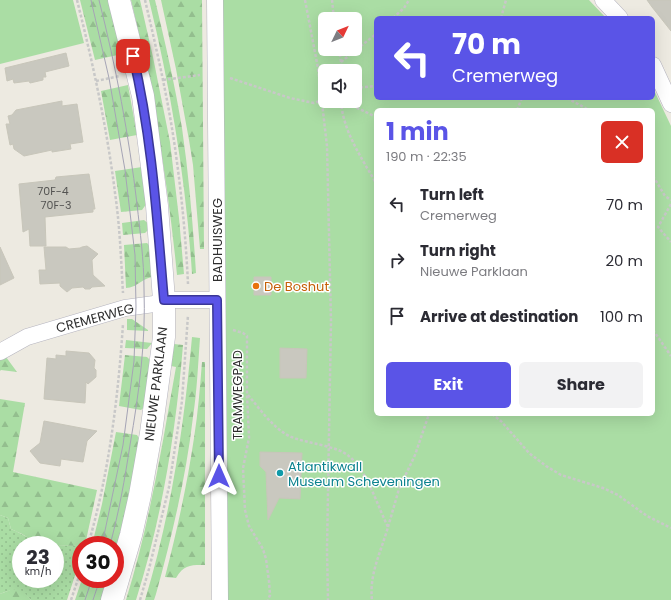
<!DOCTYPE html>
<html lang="en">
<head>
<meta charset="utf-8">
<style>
	:root { --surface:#fff; --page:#f2f2f3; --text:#2b2b33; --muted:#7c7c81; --accent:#5a54e7 }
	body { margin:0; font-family:Poppins,sans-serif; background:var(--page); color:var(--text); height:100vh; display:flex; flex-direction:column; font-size:15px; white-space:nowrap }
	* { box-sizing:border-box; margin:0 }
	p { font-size:13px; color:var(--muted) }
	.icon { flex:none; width:22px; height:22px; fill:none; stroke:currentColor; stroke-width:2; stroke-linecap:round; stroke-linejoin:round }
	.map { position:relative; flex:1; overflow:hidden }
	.details { position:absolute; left:374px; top:108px; width:281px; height:308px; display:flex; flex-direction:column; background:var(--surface); border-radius:6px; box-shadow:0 4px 16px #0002 }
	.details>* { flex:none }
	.guide { position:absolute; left:374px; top:16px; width:281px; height:84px; border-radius:6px; box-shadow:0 4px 16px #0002; background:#5a54e7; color:#fff; overflow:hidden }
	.needle { width:26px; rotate:47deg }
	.tools { position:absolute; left:318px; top:12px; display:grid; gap:8px }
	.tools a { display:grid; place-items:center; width:44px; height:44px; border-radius:6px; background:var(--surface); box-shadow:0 4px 16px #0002; font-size:20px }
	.speed { position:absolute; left:12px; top:536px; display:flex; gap:8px; font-size:20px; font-weight:700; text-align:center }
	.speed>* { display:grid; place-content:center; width:52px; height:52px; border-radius:50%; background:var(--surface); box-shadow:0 4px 16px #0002; line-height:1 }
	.speed small { font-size:10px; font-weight:400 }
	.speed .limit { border:6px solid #d22; background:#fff; color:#111 }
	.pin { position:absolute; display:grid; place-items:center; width:34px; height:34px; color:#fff; margin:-17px; border-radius:8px; box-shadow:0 2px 6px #0006 }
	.me { position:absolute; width:44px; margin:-22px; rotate:0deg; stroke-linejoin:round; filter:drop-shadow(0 0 3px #0008) }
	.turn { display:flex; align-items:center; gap:14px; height:84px; padding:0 12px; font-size:18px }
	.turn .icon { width:52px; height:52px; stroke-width:2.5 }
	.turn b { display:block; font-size:28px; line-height:34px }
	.round { display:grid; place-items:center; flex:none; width:42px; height:42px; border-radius:6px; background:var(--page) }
	.head { display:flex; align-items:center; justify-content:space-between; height:68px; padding:0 12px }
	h1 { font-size:24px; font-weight:700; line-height:30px; color:var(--accent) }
	.button { display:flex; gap:8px; margin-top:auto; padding:8px 12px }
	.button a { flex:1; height:46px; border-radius:6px; background:var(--accent); color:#fff; font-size:16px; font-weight:700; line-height:46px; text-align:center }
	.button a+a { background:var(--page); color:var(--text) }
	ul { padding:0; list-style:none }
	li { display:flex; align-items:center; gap:12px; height:56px; padding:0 12px }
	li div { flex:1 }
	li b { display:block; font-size:15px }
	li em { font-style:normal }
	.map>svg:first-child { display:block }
	.grass { fill:url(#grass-dots) }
	.forest { fill:url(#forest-firs) }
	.park { fill:#aadda4; fill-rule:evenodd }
	.building { fill:#c9c8bf; stroke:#c8c6ba }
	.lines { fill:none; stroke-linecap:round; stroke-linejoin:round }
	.minor-casing { stroke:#b5b4bf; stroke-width:17 }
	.secondary-casing { stroke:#b5b4bf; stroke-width:23 }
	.path { stroke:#c8c8c8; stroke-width:2.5; stroke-dasharray:3 2; stroke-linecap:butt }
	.minor { stroke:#fff; stroke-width:16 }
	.secondary { stroke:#fff; stroke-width:22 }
	.tram { stroke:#a5a4b5; stroke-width:1 }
	.route-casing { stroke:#3a3796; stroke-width:10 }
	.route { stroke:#5a54e7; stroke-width:7 }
	.food-dot { fill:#e8710a; stroke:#fff; stroke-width:1.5 }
	.culture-dot { fill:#0f9aa8; stroke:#fff; stroke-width:1.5 }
	.labels { text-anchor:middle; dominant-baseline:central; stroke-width:3; stroke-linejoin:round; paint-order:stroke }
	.number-label { font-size:11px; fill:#545452 }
	.street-label { font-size:13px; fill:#2d2d2d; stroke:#fff }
	.food-label { font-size:13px; fill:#c56008; stroke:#fff; text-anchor:start }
	.culture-label { font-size:13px; fill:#0d838f; stroke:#fff; text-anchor:start }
</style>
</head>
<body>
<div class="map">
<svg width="671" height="600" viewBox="0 0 671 600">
	<defs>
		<pattern id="grass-dots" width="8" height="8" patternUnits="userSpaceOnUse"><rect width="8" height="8" fill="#aadda4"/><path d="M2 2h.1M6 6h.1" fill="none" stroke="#93be8e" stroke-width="1.8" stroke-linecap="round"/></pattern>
		<pattern id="forest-firs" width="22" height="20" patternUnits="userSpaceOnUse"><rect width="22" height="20" fill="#aadda4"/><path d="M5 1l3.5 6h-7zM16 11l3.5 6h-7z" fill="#93be8e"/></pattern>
	</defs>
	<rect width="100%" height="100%" fill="#edeae1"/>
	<!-- grass -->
	<path class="grass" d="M 0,515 L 8,518 L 11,529 C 25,535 35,543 49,545 L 21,545 L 21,579 L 55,579 L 55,545 L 78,546 L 81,547 L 81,557 L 67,600 L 31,600 C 19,588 15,588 0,594 Z"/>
	<!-- forest -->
	<path class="forest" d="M 80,0 L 109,0 L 122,54 L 95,60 Z
		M 131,0 L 140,0 L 153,57 L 170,142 L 179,218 L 184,274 L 177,275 C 168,183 153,90 131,0 Z
		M 149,0 L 155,0 C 165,42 175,85 182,128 C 189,176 193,225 196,273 L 192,274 C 186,181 171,90 149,0 Z
		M 161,0 L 202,0 L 204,249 L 200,249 L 193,165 L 189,140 L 176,69 Z
		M 128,85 L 137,135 L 110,140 L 101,91 Z
		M 142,167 L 147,203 L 142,210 L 121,212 L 115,171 Z
		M 144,220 L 150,225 L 150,228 L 145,233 L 123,235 L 122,223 Z
		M 147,243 L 152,248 L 154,277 C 143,277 137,288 126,288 L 124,245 Z
		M 127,319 L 132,319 L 148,330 L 148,331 L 127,330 Z
		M 192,337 L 200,338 C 198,365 197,391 193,417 C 186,477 172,536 156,594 L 154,600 L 145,600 C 171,514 184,427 192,337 Z
		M 126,340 L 152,343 L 147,349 L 125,348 Z
		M 174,344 L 183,345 C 176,431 162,518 136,600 L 126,600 C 150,522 162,446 176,367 L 171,366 Z
		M 125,355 L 147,357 L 151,361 L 146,406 L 141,410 L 119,406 Z
		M 6,357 L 17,372 L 1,370 L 0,371 L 0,360 Z
		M 202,362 L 205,362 L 205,565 C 192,565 184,564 176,578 L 165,577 C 177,531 187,485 194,438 C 198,413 200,387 202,362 Z
		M 0,399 L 25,403 L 13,472 L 97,490 L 85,545 L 81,545 L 81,547 L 78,546 L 47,545 L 35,542 L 22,534 L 11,529 L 8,518 L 0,515 Z
		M 116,432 L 137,435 L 141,442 L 115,563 L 115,545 L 92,545 L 102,504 Z
		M 82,579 L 110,579 L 103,600 L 75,600 Z
		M 13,589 L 23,591 L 31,600 L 0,600 L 0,594 Z"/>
	<!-- park -->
	<path class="park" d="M 0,0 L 73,0 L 84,43 L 0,64 Z
		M 222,0 L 589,0 L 606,18 L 376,18 L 376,98 L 653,98 L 653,88 L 671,126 L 671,600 L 226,600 ZM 325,19 L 355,19 L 355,49 L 325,49 ZM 325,71 L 355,71 L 355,101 L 325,101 ZM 376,110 L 653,110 L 653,414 L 376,414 Z"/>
	<!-- building -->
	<path class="building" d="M 647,0 L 671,0 L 671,31 L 652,7 Z
		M 66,53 L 69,66 L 45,72 L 46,77 L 43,77 L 43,80 L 30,83 L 29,81 L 14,83 L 13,79 L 7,81 L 5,68 Z
		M 62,101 L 62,106 L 77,104 L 83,142 L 70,144 L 71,149 L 52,152 L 52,150 L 24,156 L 14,149 L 13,144 L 10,145 L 6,124 L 10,124 L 8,116 L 12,115 L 16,110 Z
		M 89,174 L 95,209 L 93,209 L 93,212 L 45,217 L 46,246 L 30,246 L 29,229 L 23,232 L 19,184 L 55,180 L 56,177 Z
		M 87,246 L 98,254 L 92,260 L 93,275 L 105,286 L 92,287 L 90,289 L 85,289 L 83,287 L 72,288 L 67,292 L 60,286 L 60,283 L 40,284 L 39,270 L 46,270 L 44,247 L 66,247 L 69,249 L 80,248 L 82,247 Z
		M 0,247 L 14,278 L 0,285 Z
		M 254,277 L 271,277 L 271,295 L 254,295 Z
		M 280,348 L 307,349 L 306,378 L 280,378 Z
		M 66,351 L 89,353 L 95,360 L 94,368 L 96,370 L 96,377 L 88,384 L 86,382 L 85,403 L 44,399 L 47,358 L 56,359 L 56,355 L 66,356 Z
		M 44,421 L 97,431 L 87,441 L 83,462 L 61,459 L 60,466 L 40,463 L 30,451 L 40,443 Z
		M 260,452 L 302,453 L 300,499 L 279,498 L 268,520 L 266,472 L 260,466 Z"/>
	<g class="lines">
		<defs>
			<path id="minor" d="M 215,0 L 220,600
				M 603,0 L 620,18
				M 653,65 L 671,104
				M 0,352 L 27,337 L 125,308 L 154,304 L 164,300 L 217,300"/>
			<path id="secondary" d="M 112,600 L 131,535 L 140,495 L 151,433 L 164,337 L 164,300 L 157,206 L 143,96 L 119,0"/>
		</defs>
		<!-- minor casing -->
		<use href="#minor" class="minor-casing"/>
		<!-- secondary casing -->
		<use href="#secondary" class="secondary-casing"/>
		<!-- path -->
		<path class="path" d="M 77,0 C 93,64 107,128 115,193 C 120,227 121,260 123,293
			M 145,0 C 157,51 169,103 176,155 C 182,198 186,241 188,284
			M 305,0 L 318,68 L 327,146 L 331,321 L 327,549 L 328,600
			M 332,0 L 334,19
			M 393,18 L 404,8 L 409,0
			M 501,18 L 506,0
			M 339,49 L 341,62 L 341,71
			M 341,62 L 376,34
			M 230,78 L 290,98 L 314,103 L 325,99
			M 163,80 L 200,75
			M 96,81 L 120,76
			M 355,88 L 376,86
			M 567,98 L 589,110
			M 341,101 C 343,131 361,157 376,183
			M 343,101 L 376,117
			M 517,110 L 522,98
			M 653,176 L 665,196 L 671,200
			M 671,204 L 658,227 L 671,242
			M 233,330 L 243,333 L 247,336 L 247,394 L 249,438 L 243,468 L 245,510 L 249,526 L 263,549 L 266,559 L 269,581 L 270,595 L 268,600
			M 653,330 L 671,356
			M 248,395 C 260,409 272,427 289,436 C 307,444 337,445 350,457 C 368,473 377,505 388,527 C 381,552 369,574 372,600
			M 492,414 L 501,421 L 529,453 L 546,466 L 561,475 L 603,488 L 618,495 L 647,516 L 671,528
			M 388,527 L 399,489 L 415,455 L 429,414
			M 88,545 C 109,474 118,398 123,324
			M 71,600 L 81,570
			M 140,600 L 149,569 L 169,487 L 182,401 L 188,315"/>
		<!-- minor -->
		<use href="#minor" class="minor"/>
		<!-- secondary -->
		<use href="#secondary" class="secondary"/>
		<!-- tram -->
		<path class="tram" d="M 91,0 L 109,78 L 125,170 L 135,255 L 136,307 L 134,361 L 123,445 L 102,545
			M 99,0 C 116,67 129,136 137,204 C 140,232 144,260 144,289 C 146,341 139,393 130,445 C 125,478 119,512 110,545
			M 85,600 L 92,579
			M 93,600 L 100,579"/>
	</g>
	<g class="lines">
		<defs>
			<path id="route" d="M 133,56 C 152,136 157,219 164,300 L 217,300 L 219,476"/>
		</defs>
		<!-- route casing -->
		<use href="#route" class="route-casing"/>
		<!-- route -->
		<use href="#route" class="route"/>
	</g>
	<!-- markers -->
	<circle class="food-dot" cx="256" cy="286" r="4"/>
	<circle class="culture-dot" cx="280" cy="473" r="4"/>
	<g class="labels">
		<!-- number labels -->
		<g class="number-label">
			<text x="53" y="191">70F-4</text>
			<text x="56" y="205">70F-3</text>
		</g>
		<!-- street labels -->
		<g class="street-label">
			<text transform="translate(217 240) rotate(-90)">BADHUISWEG</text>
			<text transform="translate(95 318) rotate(-15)">CREMERWEG</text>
			<text transform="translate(156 384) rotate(-83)">NIEUWE PARKLAAN</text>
			<text transform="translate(237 395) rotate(-90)">TRAMWEGPAD</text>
		</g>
		<!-- food labels -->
		<g class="food-label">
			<text x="264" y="286">De Boshut</text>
		</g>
		<!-- culture labels -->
		<g class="culture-label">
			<text x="288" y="466">Atlantikwall<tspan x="288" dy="15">Museum Scheveningen</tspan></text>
		</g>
	</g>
</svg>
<div class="tools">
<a><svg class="needle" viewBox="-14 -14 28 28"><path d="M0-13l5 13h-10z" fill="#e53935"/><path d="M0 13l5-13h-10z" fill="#7c7c81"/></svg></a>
<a><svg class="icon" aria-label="sound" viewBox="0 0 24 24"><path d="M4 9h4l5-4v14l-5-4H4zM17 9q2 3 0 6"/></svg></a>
</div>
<div class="speed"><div>23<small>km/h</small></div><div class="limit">30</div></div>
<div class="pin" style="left:133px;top:56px;background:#d93025"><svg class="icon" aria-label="arrive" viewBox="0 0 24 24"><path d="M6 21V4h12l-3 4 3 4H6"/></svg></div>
<svg class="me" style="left:219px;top:476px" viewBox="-20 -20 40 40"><path d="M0-17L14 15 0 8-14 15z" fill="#5a54e7" stroke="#fff" stroke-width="4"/></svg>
<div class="guide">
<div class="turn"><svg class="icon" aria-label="left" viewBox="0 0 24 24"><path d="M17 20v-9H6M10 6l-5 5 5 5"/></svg><div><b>70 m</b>Cremerweg</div></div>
</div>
<section class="details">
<div class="head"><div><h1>1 min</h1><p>190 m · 22:35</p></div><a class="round" style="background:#d93025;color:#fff"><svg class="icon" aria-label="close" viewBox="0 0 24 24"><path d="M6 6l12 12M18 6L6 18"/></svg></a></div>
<ul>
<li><svg class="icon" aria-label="left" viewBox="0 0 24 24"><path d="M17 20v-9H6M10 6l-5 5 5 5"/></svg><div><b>Turn left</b><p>Cremerweg</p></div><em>70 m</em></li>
<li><svg class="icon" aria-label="right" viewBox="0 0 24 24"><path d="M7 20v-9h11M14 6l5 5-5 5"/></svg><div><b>Turn right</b><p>Nieuwe Parklaan</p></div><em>20 m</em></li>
<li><svg class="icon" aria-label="arrive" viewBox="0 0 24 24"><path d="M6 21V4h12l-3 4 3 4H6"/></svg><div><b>Arrive at destination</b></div><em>100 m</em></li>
</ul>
<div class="button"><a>Exit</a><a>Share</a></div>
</section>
</div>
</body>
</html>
